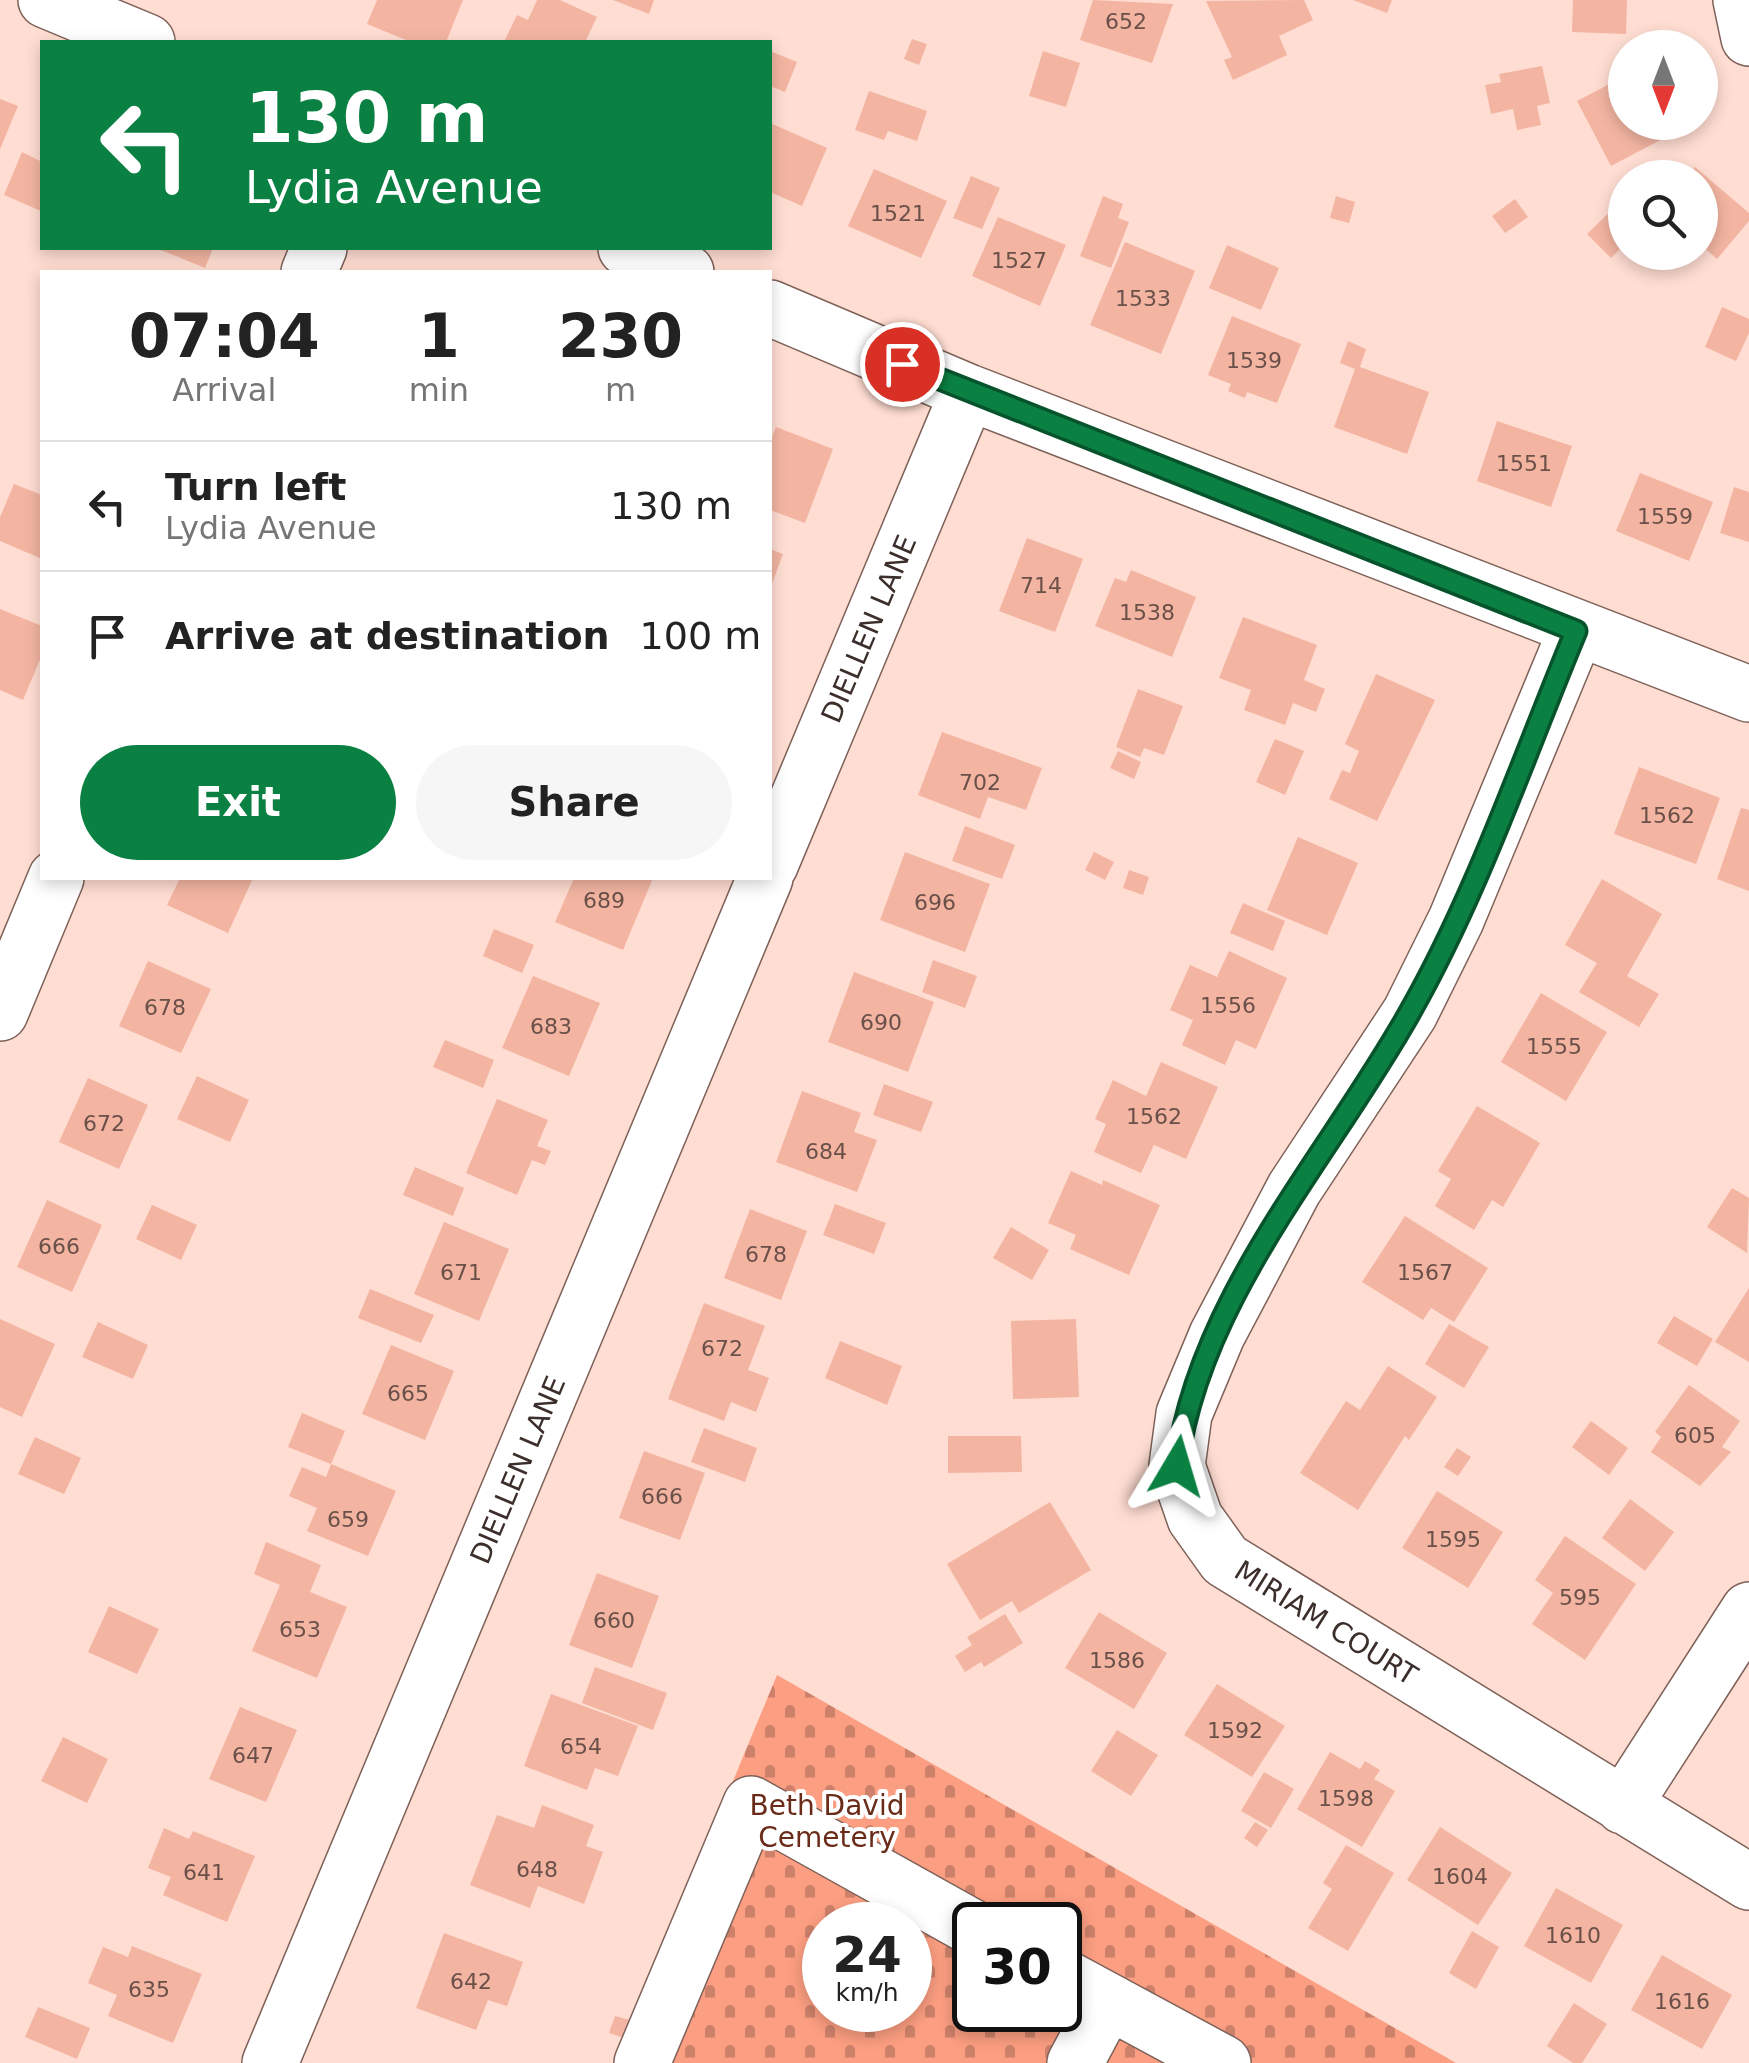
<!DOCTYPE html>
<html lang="en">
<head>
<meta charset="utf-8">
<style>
	:root { --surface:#fff; --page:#f6f6f6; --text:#222; --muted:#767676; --line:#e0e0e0; --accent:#0b8043 }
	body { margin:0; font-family:"DejaVu Sans",sans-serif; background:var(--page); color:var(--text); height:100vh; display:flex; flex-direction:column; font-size:38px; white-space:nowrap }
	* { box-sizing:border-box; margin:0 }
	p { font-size:32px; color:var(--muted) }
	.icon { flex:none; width:55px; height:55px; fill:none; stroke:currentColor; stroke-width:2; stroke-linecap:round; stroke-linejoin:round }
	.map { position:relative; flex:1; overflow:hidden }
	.sheet { position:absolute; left:40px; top:270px; width:732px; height:610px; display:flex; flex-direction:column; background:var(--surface); border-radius:0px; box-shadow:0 5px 15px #0003 }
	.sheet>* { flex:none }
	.guide { position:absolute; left:40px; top:40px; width:732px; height:210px; border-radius:0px; box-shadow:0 5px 15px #0003; background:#0b8043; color:#fff; overflow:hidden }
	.needle { width:65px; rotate:180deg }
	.tools { position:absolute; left:1608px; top:30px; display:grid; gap:20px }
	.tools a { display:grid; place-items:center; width:110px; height:110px; border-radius:50%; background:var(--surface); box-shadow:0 5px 15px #0003; font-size:50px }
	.speed { position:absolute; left:802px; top:1902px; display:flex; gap:20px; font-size:50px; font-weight:700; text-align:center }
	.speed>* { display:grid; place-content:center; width:130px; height:130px; border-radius:50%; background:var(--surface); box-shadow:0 5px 15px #0003; line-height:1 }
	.speed small { font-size:25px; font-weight:400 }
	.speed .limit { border:5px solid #111; border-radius:15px; background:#fff; color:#111 }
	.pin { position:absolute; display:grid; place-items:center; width:85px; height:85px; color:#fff; margin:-42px; border:5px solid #fff; border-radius:50%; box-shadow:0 2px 10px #0007 }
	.me { position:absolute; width:110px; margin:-55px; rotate:7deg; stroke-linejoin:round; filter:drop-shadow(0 0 8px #0008) }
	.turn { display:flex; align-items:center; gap:35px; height:210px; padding:0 40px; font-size:45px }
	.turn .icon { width:130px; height:130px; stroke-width:2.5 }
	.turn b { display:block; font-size:70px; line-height:85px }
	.eta { display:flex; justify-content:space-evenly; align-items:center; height:170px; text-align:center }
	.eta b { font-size:60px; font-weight:700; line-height:70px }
	.action { display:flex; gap:20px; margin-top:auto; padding:20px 40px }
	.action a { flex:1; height:115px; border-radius:60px; background:var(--accent); color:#fff; font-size:40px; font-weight:700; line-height:115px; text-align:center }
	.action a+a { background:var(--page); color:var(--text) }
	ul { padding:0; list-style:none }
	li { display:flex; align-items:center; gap:30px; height:130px; padding:0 40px; border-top:2px solid var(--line) }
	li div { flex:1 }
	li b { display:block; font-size:38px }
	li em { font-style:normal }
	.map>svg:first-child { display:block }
	.cemetery { fill:url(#cemetery-stones); fill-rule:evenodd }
	.building { fill:#f3b5a2 }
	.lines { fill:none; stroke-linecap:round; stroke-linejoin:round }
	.minor-casing { stroke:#7e6158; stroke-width:58 }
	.minor { stroke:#fff; stroke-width:55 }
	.route-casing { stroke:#07532c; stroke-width:25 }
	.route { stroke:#0b8043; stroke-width:18 }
	.labels { text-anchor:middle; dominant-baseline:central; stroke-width:8; stroke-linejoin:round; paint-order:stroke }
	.number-label { font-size:22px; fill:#6a5049 }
	.street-label { font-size:28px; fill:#3c2f2b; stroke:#fff }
	.park-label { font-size:28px; fill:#6a2b18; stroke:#fff }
</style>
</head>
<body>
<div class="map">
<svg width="1749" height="2063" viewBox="0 0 1749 2063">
	<defs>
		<pattern id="cemetery-stones" width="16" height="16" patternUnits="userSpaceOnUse" patternTransform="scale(2.5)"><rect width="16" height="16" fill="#fc9e81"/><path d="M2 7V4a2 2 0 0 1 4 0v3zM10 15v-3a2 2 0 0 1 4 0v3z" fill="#cd816a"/></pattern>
	</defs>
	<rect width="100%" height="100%" fill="#ffddd2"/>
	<!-- cemetery -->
	<path class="cemetery" d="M 777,1675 L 1456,2063 L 616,2063 ZM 825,1925 L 910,1925 L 910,2010 L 825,2010 ZM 975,1925 L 1060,1925 L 1060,2010 L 975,2010 Z"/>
	<!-- building -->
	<path class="building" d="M 377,0 L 463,0 L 446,42 L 411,42 L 367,24 Z
		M 537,0 L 560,0 L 597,17 L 585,42 L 504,42 L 517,15 L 528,20 Z
		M 613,0 L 654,0 L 649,14 Z
		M 1093,0 L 1173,4 L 1152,63 L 1080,40 Z
		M 1304,0 L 1313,20 L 1279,36 L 1287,55 L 1233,80 L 1224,60 L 1232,57 L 1206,1 Z
		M 1353,0 L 1392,0 L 1387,13 Z
		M 1573,0 L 1627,0 L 1626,34 L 1572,32 Z
		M 912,39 L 927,44 L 919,65 L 904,59 Z
		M 770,51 L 797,62 L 785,92 L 770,86 Z
		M 1043,51 L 1080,63 L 1066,107 L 1029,96 Z
		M 1542,66 L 1550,103 L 1537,106 L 1541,125 L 1517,130 L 1513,109 L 1491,114 L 1485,85 L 1501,82 L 1499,74 Z
		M 1625,76 L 1625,122 L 1661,122 L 1668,136 L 1611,166 L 1577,101 Z
		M 869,91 L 927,111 L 917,141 L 888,131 L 884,140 L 855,130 Z
		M 0,99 L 18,106 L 0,149 Z
		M 770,123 L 827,148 L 802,206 L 770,192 Z
		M 22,152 L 42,162 L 41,211 L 4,195 Z
		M 1695,167 L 1749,213 L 1749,221 L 1717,259 L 1700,244 L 1700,178 L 1673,178 L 1679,171 L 1687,177 Z
		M 874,169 L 947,201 L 921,258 L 848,226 Z
		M 971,176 L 1000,188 L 982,229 L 953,218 Z
		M 1103,196 L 1123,204 L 1118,218 L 1129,222 L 1111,268 L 1080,256 Z
		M 1336,196 L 1355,202 L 1349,223 L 1330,218 Z
		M 1515,199 L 1528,217 L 1505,233 L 1492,216 Z
		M 1619,203 L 1625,209 L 1625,244 L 1611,258 L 1587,234 Z
		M 998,217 L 1066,245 L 1040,306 L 972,276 Z
		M 1125,242 L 1195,271 L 1161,354 L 1090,325 Z
		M 1227,245 L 1279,268 L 1261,310 L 1209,288 Z
		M 156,248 L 213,248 L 205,268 Z
		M 1722,307 L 1749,319 L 1749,333 L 1736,361 L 1705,347 Z
		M 1232,316 L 1301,344 L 1277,403 L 1247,392 L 1245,398 L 1228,391 L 1231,384 L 1208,375 Z
		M 1348,341 L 1366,349 L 1360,367 L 1429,392 L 1407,454 L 1334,427 L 1355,369 L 1340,363 Z
		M 1497,421 L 1572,446 L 1551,507 L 1477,481 Z
		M 776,427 L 833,449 L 805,523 L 770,510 L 770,442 Z
		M 1640,473 L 1713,502 L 1689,561 L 1616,531 Z
		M 14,484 L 42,495 L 42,559 L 0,541 L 0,517 Z
		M 1734,487 L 1749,492 L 1749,542 L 1720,533 Z
		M 1027,538 L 1083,559 L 1055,632 L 999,611 Z
		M 770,549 L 783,554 L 770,589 Z
		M 1131,570 L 1196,597 L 1172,657 L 1095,626 L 1115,578 L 1126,582 Z
		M 0,609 L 42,626 L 42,655 L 23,700 L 0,690 Z
		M 1243,617 L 1317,645 L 1304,680 L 1325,689 L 1316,712 L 1293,703 L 1285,725 L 1244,710 L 1251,690 L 1219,678 Z
		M 1376,674 L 1435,700 L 1377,821 L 1329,799 L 1342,770 L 1350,773 L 1359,751 L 1345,744 Z
		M 1138,689 L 1183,706 L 1164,755 L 1144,748 L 1140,757 L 1116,747 Z
		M 942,732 L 1042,768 L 1026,810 L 988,797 L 980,819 L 918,795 Z
		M 1275,739 L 1304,751 L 1285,795 L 1256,782 Z
		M 1118,751 L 1141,762 L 1134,779 L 1110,768 Z
		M 1639,767 L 1720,798 L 1696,864 L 1614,834 Z
		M 1741,808 L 1749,810 L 1749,891 L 1717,879 Z
		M 965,826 L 1015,845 L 1002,879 L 952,861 Z
		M 1298,837 L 1358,863 L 1327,935 L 1267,910 Z
		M 905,852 L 990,884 L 965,952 L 880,920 Z
		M 1094,852 L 1114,862 L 1105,880 L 1085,870 Z
		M 1129,870 L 1149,877 L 1143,895 L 1123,888 Z
		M 180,878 L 253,878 L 228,933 L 167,905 Z
		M 574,878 L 653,878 L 623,950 L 555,922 Z
		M 1602,879 L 1662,914 L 1627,976 L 1659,994 L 1639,1027 L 1579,992 L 1597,963 L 1565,945 Z
		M 1243,903 L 1285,921 L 1273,951 L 1230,933 Z
		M 494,929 L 534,945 L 522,973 L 483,956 Z
		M 1229,951 L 1287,978 L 1256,1049 L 1236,1040 L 1225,1065 L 1182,1045 L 1193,1020 L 1170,1010 L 1190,965 L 1217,977 Z
		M 933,960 L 977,976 L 965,1008 L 922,992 Z
		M 148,961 L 211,989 L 181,1053 L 119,1026 Z
		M 854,972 L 934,1002 L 908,1072 L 828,1042 Z
		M 533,976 L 600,1003 L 569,1076 L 502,1048 Z
		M 1541,993 L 1607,1032 L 1566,1101 L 1501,1062 Z
		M 445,1040 L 494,1060 L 483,1088 L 433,1067 Z
		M 1161,1062 L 1218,1087 L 1186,1159 L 1154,1145 L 1141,1173 L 1094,1152 L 1106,1124 L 1095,1119 L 1113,1080 L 1146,1096 Z
		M 197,1076 L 249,1100 L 230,1142 L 177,1119 Z
		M 88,1078 L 148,1105 L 119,1169 L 59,1142 Z
		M 884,1084 L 933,1102 L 921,1132 L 873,1115 Z
		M 802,1091 L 861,1113 L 854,1132 L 877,1140 L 857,1192 L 776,1162 Z
		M 497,1099 L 548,1120 L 537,1146 L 551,1151 L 545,1165 L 532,1160 L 517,1195 L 466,1173 Z
		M 1477,1106 L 1540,1143 L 1503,1207 L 1492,1200 L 1474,1230 L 1435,1206 L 1451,1179 L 1438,1171 Z
		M 415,1167 L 464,1188 L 453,1216 L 403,1195 Z
		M 1071,1171 L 1102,1185 L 1103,1180 L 1160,1205 L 1129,1275 L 1070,1249 L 1076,1235 L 1048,1223 Z
		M 1732,1188 L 1749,1198 L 1747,1253 L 1707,1227 Z
		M 47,1200 L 102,1225 L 72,1292 L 17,1267 Z
		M 835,1204 L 886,1223 L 874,1254 L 823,1235 Z
		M 152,1205 L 197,1225 L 181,1260 L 136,1239 Z
		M 750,1209 L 807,1231 L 781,1300 L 724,1278 Z
		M 1405,1216 L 1488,1268 L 1454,1322 L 1431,1308 L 1423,1320 L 1362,1282 Z
		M 444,1222 L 509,1249 L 479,1321 L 414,1294 Z
		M 1011,1227 L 1049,1250 L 1032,1280 L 993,1258 Z
		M 1749,1288 L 1749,1362 L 1715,1342 Z
		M 370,1289 L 434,1315 L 421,1343 L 358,1318 Z
		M 704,1303 L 765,1326 L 748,1370 L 769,1378 L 756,1412 L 731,1402 L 724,1421 L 668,1399 Z
		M 1674,1316 L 1713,1339 L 1697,1366 L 1657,1343 Z
		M 0,1319 L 55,1344 L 22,1417 L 0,1407 Z
		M 1076,1319 L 1079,1397 L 1013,1399 L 1011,1321 Z
		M 98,1322 L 148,1345 L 133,1379 L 82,1357 Z
		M 1449,1324 L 1489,1347 L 1464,1388 L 1425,1364 Z
		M 840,1341 L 902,1366 L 887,1405 L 825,1378 Z
		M 391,1345 L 454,1371 L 425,1440 L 362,1414 Z
		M 1388,1366 L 1437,1397 L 1409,1440 L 1405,1436 L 1358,1510 L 1300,1473 L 1346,1401 L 1360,1410 Z
		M 1689,1385 L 1740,1421 L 1722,1447 L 1731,1452 L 1700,1486 L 1651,1452 L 1661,1437 L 1655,1432 Z
		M 302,1413 L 345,1431 L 331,1464 L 288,1447 Z
		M 1591,1421 L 1628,1448 L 1609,1475 L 1572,1447 Z
		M 704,1428 L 757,1448 L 745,1482 L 691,1462 Z
		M 948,1436 L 1021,1436 L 1022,1472 L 948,1473 Z
		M 35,1437 L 81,1458 L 64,1494 L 18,1474 Z
		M 1457,1448 L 1471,1457 L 1458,1476 L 1444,1467 Z
		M 644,1451 L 705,1473 L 680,1540 L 619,1518 Z
		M 331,1464 L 396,1491 L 368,1556 L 307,1531 L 317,1508 L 289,1496 L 302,1467 L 326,1477 Z
		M 1437,1491 L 1503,1532 L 1468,1588 L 1402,1548 Z
		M 1630,1499 L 1674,1532 L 1645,1571 L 1602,1538 Z
		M 1050,1502 L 1091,1570 L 1019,1613 L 1012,1601 L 980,1620 L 947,1564 Z
		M 1565,1536 L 1636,1584 L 1585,1660 L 1532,1624 L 1553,1593 L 1535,1580 Z
		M 266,1542 L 321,1565 L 310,1592 L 347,1607 L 317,1678 L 252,1651 L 280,1585 L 254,1574 Z
		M 597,1573 L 659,1596 L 632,1668 L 569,1645 Z
		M 109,1606 L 159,1629 L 137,1674 L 88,1652 Z
		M 1099,1612 L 1167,1653 L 1134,1709 L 1065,1668 Z
		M 1005,1614 L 1023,1643 L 984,1667 L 981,1662 L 965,1672 L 955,1656 L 972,1645 L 967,1637 Z
		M 595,1667 L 667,1693 L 653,1730 L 582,1703 Z
		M 1217,1684 L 1285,1726 L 1252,1777 L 1184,1735 Z
		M 551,1694 L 638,1726 L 618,1776 L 595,1768 L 587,1790 L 524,1766 Z
		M 240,1707 L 297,1730 L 266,1802 L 209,1779 Z
		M 1117,1730 L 1158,1755 L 1131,1796 L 1091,1771 Z
		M 63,1737 L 108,1759 L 87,1803 L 41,1781 Z
		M 1330,1752 L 1360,1769 L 1365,1761 L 1380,1770 L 1374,1779 L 1395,1791 L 1362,1847 L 1297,1809 Z
		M 1264,1772 L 1294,1789 L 1271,1828 L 1241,1811 Z
		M 542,1805 L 594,1825 L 586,1846 L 603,1852 L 584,1904 L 538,1886 L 530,1908 L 470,1885 L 497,1815 L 534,1828 Z
		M 1255,1822 L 1268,1830 L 1257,1847 L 1244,1838 Z
		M 1440,1827 L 1512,1873 L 1478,1925 L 1407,1880 Z
		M 164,1828 L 189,1839 L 193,1831 L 255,1856 L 227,1922 L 163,1895 L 171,1877 L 148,1868 Z
		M 1346,1845 L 1394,1873 L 1348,1951 L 1308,1928 L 1332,1889 L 1323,1883 Z
		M 1556,1888 L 1623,1925 L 1591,1983 L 1524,1946 Z
		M 1472,1931 L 1499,1947 L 1476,1989 L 1449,1973 Z
		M 444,1933 L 523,1962 L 507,2006 L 488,2000 L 476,2030 L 416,2008 Z
		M 132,1946 L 202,1974 L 173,2043 L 108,2016 L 117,1995 L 88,1983 L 103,1947 L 128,1957 Z
		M 1662,1955 L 1732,1995 L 1702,2049 L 1631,2010 Z
		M 1574,2003 L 1607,2024 L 1582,2063 L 1573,2063 L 1547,2046 Z
		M 38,2007 L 90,2028 L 77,2059 L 25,2037 Z
		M 615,2016 L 633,2021 L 627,2039 L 609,2033 Z"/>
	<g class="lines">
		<defs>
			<path id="minor" d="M 46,0 L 147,42
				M 1741,0 L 1749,38
				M 626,248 L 686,272
				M 309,272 L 319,248
				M 770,308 L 968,392 L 1749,694
				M 1576,631 L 1456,920 L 1410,1013 L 1294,1189 L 1217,1335 L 1184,1414 L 1177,1466 L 1195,1518 L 1225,1560 L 1749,1882
				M 770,865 L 968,392
				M 0,1013 L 56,878
				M 1623,1806 L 1749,1610
				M 1060,1975 L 1223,2063
				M 270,2063 L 765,878
				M 642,2063 L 751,1804 L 975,1929
				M 1075,2063 L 1108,2001"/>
		</defs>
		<!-- minor casing -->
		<use href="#minor" class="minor-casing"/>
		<!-- minor -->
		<use href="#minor" class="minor"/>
	</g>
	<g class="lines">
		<defs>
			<path id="route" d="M 902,364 L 1576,631 C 1523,758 1478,892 1410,1012 C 1330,1155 1198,1298 1177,1466"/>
		</defs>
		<!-- route casing -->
		<use href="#route" class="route-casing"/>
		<!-- route -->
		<use href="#route" class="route"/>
	</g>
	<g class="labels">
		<!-- number labels -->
		<g class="number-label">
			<text x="1126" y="21">652</text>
			<text x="898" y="213">1521</text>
			<text x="1019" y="260">1527</text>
			<text x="1143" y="298">1533</text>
			<text x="1254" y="360">1539</text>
			<text x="1524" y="463">1551</text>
			<text x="1665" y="516">1559</text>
			<text x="1041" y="585">714</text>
			<text x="1147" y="612">1538</text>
			<text x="980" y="782">702</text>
			<text x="1667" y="815">1562</text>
			<text x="604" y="900">689</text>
			<text x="935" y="902">696</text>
			<text x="1228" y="1005">1556</text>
			<text x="165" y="1007">678</text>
			<text x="881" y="1022">690</text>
			<text x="551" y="1026">683</text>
			<text x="1554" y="1046">1555</text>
			<text x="1154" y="1116">1562</text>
			<text x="104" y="1123">672</text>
			<text x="826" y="1151">684</text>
			<text x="59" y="1246">666</text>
			<text x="766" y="1254">678</text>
			<text x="461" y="1272">671</text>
			<text x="1425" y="1272">1567</text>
			<text x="722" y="1348">672</text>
			<text x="408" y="1393">665</text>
			<text x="1695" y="1435">605</text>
			<text x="662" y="1496">666</text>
			<text x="348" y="1519">659</text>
			<text x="1453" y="1539">1595</text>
			<text x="1580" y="1597">595</text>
			<text x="614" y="1620">660</text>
			<text x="300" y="1629">653</text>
			<text x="1117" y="1660">1586</text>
			<text x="1235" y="1730">1592</text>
			<text x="581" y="1746">654</text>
			<text x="253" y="1755">647</text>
			<text x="1346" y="1798">1598</text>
			<text x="537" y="1869">648</text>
			<text x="204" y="1872">641</text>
			<text x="1460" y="1876">1604</text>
			<text x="1573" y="1935">1610</text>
			<text x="471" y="1981">642</text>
			<text x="149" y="1989">635</text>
			<text x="1682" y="2001">1616</text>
		</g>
		<!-- street labels -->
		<g class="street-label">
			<text transform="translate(869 629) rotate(-67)">DIELLEN LANE</text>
			<text transform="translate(518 1470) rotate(-67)">DIELLEN LANE</text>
			<text transform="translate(1326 1623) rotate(32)">MIRIAM COURT</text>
		</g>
		<!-- park labels -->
		<g class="park-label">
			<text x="827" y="1805">Beth David<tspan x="827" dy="32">Cemetery</tspan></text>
		</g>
	</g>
</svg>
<div class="tools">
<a><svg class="needle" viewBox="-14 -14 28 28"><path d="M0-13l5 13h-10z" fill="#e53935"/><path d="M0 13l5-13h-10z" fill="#767676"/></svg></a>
<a><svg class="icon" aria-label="search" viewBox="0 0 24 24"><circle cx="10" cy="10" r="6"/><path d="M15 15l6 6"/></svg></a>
</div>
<div class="speed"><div>24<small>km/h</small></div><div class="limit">30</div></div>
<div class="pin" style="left:902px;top:364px;background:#d93025"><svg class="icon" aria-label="arrive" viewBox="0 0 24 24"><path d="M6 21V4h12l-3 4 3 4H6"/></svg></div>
<svg class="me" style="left:1177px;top:1466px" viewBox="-20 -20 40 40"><path d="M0-17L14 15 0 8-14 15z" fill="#0b8043" stroke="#fff" stroke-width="4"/></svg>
<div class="guide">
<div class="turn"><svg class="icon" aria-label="left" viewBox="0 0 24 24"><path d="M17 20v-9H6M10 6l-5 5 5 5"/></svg><div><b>130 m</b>Lydia Avenue</div></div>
</div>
<section class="sheet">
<div class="eta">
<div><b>07:04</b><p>Arrival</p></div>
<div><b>1</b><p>min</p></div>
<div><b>230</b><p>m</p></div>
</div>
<ul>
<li><svg class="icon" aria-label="left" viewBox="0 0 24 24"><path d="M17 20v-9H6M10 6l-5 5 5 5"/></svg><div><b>Turn left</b><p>Lydia Avenue</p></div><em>130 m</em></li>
<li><svg class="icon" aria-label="arrive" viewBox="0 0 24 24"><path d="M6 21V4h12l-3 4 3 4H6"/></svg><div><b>Arrive at destination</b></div><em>100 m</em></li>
</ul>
<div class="action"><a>Exit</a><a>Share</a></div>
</section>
</div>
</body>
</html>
